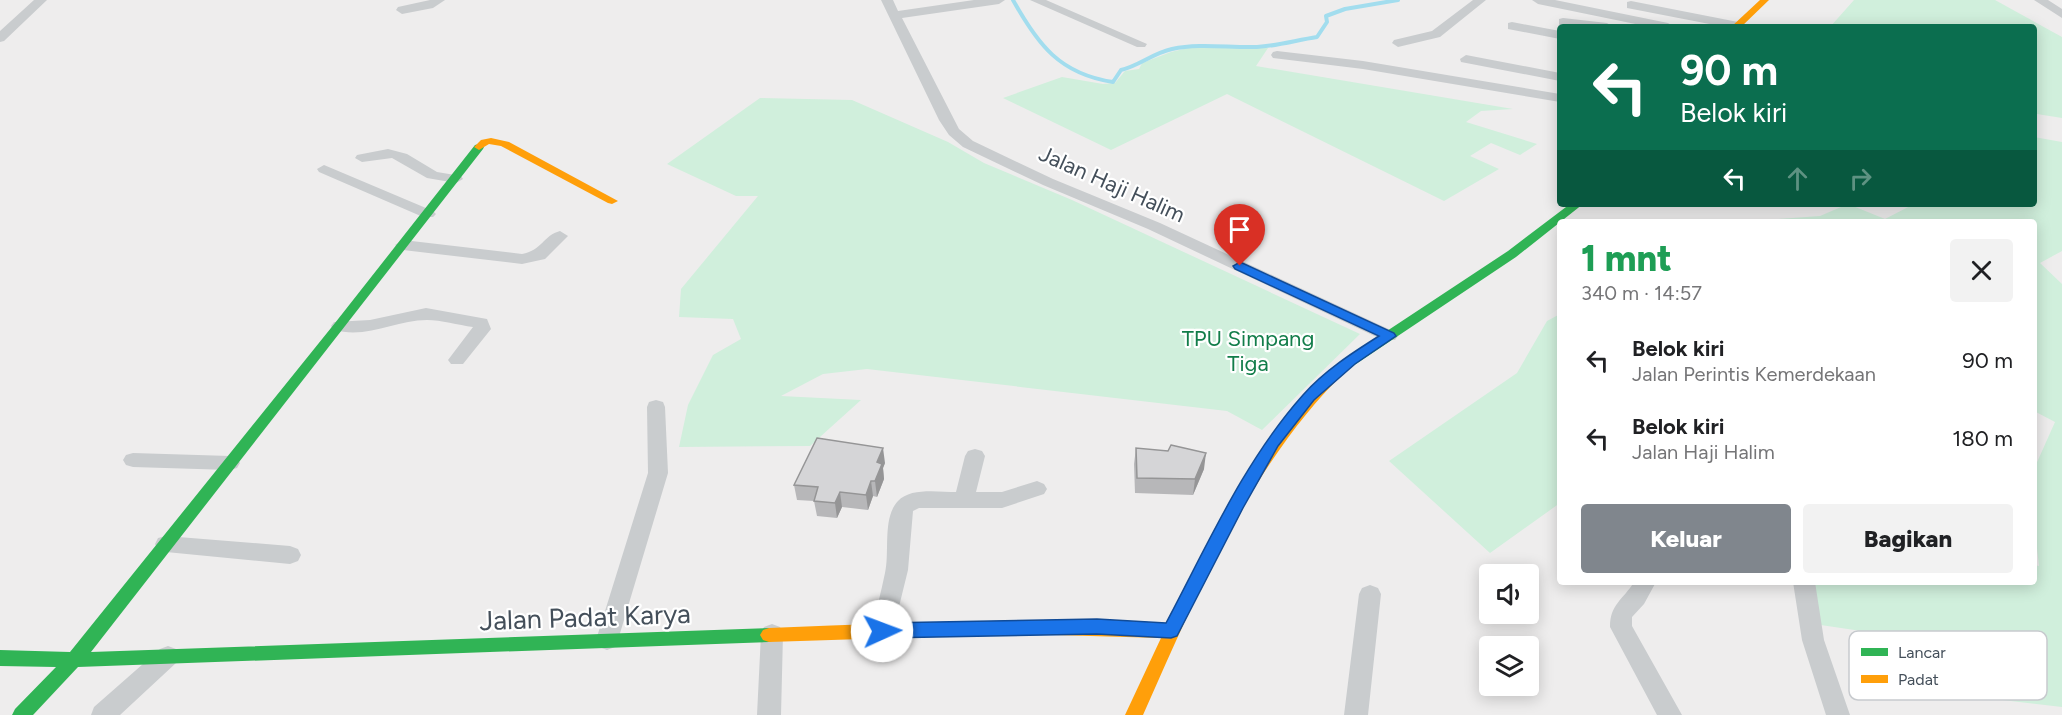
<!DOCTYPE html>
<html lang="id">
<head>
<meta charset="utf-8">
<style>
	:root { --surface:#fff; --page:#f2f2f2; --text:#202124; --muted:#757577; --accent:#80868d }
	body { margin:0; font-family:Figtree,sans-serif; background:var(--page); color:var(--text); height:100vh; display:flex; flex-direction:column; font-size:22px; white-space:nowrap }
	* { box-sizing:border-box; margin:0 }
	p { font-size:20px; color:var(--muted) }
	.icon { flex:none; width:33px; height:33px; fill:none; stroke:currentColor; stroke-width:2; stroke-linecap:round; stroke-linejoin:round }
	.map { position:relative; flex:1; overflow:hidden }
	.panel { position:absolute; left:1557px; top:219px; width:480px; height:366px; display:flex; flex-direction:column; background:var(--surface); border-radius:6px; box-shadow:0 3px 15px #0003 }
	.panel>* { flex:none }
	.hud { position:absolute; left:1557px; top:24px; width:480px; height:183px; border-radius:6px; box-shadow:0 3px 15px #0003; background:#0b6e4f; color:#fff; overflow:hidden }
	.tools { position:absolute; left:1479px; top:564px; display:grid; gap:12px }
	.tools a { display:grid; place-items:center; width:60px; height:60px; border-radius:6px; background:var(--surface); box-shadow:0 3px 15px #0003; font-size:30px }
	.pin { position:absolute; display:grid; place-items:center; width:51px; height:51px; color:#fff; margin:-62px -26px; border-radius:50% 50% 50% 0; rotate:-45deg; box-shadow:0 0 6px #0007 }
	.pin .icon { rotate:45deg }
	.me { position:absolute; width:66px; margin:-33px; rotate:88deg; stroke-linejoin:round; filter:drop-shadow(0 0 4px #0008) }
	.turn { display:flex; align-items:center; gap:21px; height:126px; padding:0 24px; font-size:27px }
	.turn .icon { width:78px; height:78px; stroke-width:2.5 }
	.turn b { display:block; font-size:42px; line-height:51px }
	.lanes { display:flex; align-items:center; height:57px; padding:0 24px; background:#0003; justify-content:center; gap:30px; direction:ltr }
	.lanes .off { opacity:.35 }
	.round { display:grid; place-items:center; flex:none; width:63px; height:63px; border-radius:6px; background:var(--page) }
	.summary { display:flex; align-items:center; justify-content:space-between; height:102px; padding:0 24px }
	h1 { font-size:36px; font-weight:800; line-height:45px; color:#1e9e55 }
	.action { display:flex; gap:12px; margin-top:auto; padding:12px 24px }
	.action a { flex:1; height:69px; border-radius:6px; background:var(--accent); color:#fff; font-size:24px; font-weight:800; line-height:69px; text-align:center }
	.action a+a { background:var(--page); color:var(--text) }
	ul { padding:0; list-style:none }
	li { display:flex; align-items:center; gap:18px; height:78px; padding:0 24px }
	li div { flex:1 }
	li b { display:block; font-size:22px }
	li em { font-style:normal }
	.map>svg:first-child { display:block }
	.green { fill:#d0efdc }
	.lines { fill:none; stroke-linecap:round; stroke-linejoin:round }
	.stream { stroke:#a2ddee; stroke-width:4 }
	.street { fill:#c9ccce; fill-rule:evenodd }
	.fast { fill:#30b455; fill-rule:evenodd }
	.slow { fill:#ff9f0a; fill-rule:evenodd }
	.wall { fill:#b7b7b9 }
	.shaded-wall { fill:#959596 }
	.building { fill:#d5d5d7; stroke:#959596; stroke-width:1.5 }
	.route { fill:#1a73e8; stroke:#114b97; stroke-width:1.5 }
	.labels { text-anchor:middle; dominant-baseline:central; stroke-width:4.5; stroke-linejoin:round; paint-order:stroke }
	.street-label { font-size:22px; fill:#444f5a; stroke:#fff }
	.park-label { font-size:22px; fill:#127d4a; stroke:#fff }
	.near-street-label { font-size:27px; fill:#444f5a; stroke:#fff }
	.key { fill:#fff; stroke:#c7cace; stroke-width:1.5 }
	.key-label { font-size:16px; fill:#444f5a }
</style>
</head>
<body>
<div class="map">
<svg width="2062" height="715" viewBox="0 0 2062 715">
	<rect width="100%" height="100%" fill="#eeeded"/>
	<!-- green -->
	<path class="green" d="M 1854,0 L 1995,0 L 2062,37 L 2062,118 L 2037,114 L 2034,108 L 2034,27 L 1830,27 Z
		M 1192,47 L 1268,48 L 1256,66 L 1513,109 L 1481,111 L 1466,122 L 1537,144 L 1520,155 L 1491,143 L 1470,156 L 1499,169 L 1444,201 L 1227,94 L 1111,150 L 1003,98 L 1062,77 L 1103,84 L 1115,83 L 1125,71 L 1139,69 L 1142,63 L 1171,52 Z
		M 760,98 L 852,100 L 948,142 L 984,163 L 1072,200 L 1360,334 L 1262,430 L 1227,411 L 867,369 L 823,374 L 781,396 L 861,400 L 810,446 L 679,447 L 688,405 L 713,355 L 741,339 L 733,319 L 679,317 L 681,289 L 758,196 L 736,196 L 667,164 Z
		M 2034,137 L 2062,142 L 2062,251 L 2040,263 L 2062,284 L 2062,707 L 2002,700 L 1976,648 L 1814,624 L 1812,582 L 2034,582 L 2034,565 L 2039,566 L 2036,540 L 2034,539 L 2034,469 L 2055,422 L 2034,411 L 2034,222 L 1738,222 L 1820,216 L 1848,204 L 1885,219 L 1914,204 L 2034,204 Z
		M 1560,314 L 1560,503 L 1490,553 L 1389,461 L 1517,373 L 1547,321 Z"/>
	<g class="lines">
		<!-- stream -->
		<path class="stream" d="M 1013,0 C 1038,45 1060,74 1113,82 L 1121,70 C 1139,66 1153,53 1172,49 C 1200,43 1229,48 1257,47 C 1277,46 1297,40 1317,37 L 1327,22 L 1326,16 L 1345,9 L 1398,0"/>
		<!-- street -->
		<path class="street" d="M 34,0 L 47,0 L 4,41 L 0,42 L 0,31 Z
			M 430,0 L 445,0 L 433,8 L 402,14 L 396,10 L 398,7 Z
			M 881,0 L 893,0 L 898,11 L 974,0 L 1005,0 L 999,4 L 902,18 L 959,129 L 973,141 L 1053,179 L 1160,223 L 1395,332 L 1398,336 L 1395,340 L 1383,340 L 1148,229 L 1043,185 L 963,147 L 949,135 L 939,120 Z
			M 1030,0 L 1046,0 L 1147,44 L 1145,47 L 1137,47 Z
			M 1473,0 L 1486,0 L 1440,37 L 1398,47 L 1392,43 L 1394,40 L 1432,31 Z
			M 1532,0 L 1555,0 L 1668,23 L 1674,27 L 1650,27 L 1538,4 Z
			M 2034,0 L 2048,0 L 2062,9 L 2062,18 Z
			M 1631,1 L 1738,22 L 1744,26 L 1725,27 L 1627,8 L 1627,2 Z
			M 1563,18 L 1607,23 L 1613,27 L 1559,25 L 1559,19 Z
			M 1512,22 L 1560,31 L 1560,39 L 1508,29 L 1508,23 Z
			M 1277,51 L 1363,61 L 1560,94 L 1560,102 L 1363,69 L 1273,58 L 1271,55 L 1273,52 Z
			M 1466,55 L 1560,73 L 1560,81 L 1461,62 L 1460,59 Z
			M 388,149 L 407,154 L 437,172 L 461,176 L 463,179 L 456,183 L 427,178 L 392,158 L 362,162 L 355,158 L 357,155 Z
			M 324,165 L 433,211 L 436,214 L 433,217 L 423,217 L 319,172 L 317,169 Z
			M 560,231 L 568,236 L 545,259 L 522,264 L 403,250 L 395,245 L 403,240 L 522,254 C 541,251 544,235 560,231 Z
			M 426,308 L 487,319 L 491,329 L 463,364 L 451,364 L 448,360 L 473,327 C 458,325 441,320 427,320 C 395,320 368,339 334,330 L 331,326 L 334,322 L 370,320 Z
			M 656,400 L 663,402 L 665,407 L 668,473 L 618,640 L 615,647 L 607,650 L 599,647 L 596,640 L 648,473 L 647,407 L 649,402 Z
			M 975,449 L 982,451 L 985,456 L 976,492 L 1002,492 L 1037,481 L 1044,484 L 1047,489 L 1044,494 L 1002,508 L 919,508 L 913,511 L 908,570 L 893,631 L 890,638 L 882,641 L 874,638 L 871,631 C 876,612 881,592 885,573 C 890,551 882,518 898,501 C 910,487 940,492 956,492 L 965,456 L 968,451 Z
			M 133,453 L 230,456 L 237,458 L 240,463 L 237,468 L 230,470 L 133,467 L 126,465 L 123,460 L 126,455 Z
			M 166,536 L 290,546 L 298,549 L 301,555 L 298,561 L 290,564 L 166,552 L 158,550 L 155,544 L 158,538 Z
			M 1634,582 L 1656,582 L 1644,604 L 1632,617 L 1632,626 L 1682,715 L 1657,715 L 1610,627 C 1610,604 1623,600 1634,582 Z
			M 1793,582 L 1815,582 L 1824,640 L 1850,715 L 1826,715 L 1802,640 Z
			M 1370,585 L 1378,588 L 1381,594 L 1368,715 L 1344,715 L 1359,594 L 1362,588 Z
			M 772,624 L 780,627 L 783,634 L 781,715 L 757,715 L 761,634 L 764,627 Z
			M 168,646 L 176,649 L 180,656 L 176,663 L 120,715 L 91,715 L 94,707 L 160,649 Z"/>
		<!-- fast -->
		<path class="fast" d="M 479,144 L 484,147 L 483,149 L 91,652 L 769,628 L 775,630 L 778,635 L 775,640 L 769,642 L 78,667 L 33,715 L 12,715 L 15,709 L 56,667 L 0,666 L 0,650 L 70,652 L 335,323 L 475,145 Z
			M 1570,204 L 1583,204 L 1516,257 L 1347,370 L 1337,370 L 1335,367 L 1337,364 L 1508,251 Z"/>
		<!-- slow -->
		<path class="slow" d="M 1760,0 L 1769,0 L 1741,27 L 1731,27 Z
			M 491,138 L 509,142 L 618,201 L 612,204 L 608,203 L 501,146 L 489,144 L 479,150 L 474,147 L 481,140 Z
			M 1342,362 L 1347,364 L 1349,367 L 1347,370 C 1251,462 1196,596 1143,715 L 1125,715 L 1161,638 L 1020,634 L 769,642 L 763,640 L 760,635 L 763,630 L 769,628 C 902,623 1035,617 1168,624 C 1214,530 1260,436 1337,364 Z"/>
	</g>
	<!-- wall -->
	<path class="wall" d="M 1136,448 L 1204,469 L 1193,495 L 1135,493 L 1134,464 Z
		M 885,463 L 883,468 L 884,479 L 877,497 L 873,496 L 868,510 L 842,507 L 837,518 L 817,516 L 814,501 L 797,500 L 794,485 Z"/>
	<!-- shaded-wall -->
	<path class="shaded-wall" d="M 883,448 L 885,463 L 883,468 L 884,479 L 877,497 L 875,481 L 877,462 Z
		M 1206,453 L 1204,469 L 1193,495 L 1195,479 Z
		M 871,481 L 873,496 L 868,510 L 866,495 Z
		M 840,492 L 842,507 L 837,518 L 835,503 Z"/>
	<!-- building -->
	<path class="building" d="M 817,438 L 883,448 L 877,462 L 882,464 L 875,481 L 871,481 L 866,495 L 840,492 L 835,503 L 814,501 L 818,487 L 794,485 Z
		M 1171,445 L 1206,453 L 1195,479 L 1137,478 L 1136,448 L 1168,451 Z"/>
	<!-- route -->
	<path class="route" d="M 1240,262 L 1394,333 L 1396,336 L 1355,364 L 1314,400 L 1278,446 L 1243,508 L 1177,636 L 1171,638 L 1097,634 L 882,638 L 876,636 L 873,631 L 876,625 L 882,623 L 1097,619 L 1166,623 C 1207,546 1244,461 1303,395 C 1324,371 1352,353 1379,336 L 1235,269 L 1233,266 Z"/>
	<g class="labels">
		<!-- street labels -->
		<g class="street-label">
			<text transform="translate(1112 184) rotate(24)">Jalan Haji Halim</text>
		</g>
		<!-- park labels -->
		<g class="park-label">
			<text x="1248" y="338">TPU Simpang<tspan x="1248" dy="25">Tiga</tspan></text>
		</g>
		<!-- near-street labels -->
		<g class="near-street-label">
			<text transform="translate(585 617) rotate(-2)">Jalan Padat Karya</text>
		</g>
	</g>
	<!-- legend -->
	<rect x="1849" y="631" width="198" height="69" rx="9" class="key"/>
	<rect x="1861" y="648" width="27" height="8" fill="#30b455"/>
	<rect x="1861" y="675" width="27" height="8" fill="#ff9f0a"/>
	<g class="key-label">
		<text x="1898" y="658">Lancar</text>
		<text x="1898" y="685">Padat</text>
	</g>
</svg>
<div class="tools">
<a><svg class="icon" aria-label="sound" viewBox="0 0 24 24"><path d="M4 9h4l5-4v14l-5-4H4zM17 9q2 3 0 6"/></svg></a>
<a><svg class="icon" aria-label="layers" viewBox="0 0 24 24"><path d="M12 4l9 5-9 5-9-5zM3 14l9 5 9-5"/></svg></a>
</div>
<div class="pin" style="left:1240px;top:266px;background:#d93025"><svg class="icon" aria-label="arrive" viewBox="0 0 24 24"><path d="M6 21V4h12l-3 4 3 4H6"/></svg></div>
<svg class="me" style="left:882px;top:631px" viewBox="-20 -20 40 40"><circle r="19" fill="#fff"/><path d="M0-13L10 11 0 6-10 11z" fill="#1a73e8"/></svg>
<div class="hud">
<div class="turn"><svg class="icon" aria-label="left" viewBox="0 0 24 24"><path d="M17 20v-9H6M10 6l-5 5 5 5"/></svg><div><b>90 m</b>Belok kiri</div></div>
<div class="lanes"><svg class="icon" aria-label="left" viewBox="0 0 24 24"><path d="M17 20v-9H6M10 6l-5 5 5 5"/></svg><svg class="icon off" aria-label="ahead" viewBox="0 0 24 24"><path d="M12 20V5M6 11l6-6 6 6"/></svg><svg class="icon off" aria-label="right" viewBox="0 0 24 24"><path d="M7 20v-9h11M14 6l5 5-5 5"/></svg></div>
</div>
<section class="panel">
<div class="summary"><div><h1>1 mnt</h1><p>340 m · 14:57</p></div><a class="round"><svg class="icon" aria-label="close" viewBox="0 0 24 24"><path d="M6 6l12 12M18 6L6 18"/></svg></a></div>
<ul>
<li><svg class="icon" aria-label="left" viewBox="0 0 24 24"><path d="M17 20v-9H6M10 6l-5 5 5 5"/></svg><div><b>Belok kiri</b><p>Jalan Perintis Kemerdekaan</p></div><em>90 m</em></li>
<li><svg class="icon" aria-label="left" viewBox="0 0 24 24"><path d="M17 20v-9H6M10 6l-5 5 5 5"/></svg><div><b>Belok kiri</b><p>Jalan Haji Halim</p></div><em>180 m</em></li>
</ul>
<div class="action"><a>Keluar</a><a>Bagikan</a></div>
</section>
</div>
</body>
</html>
